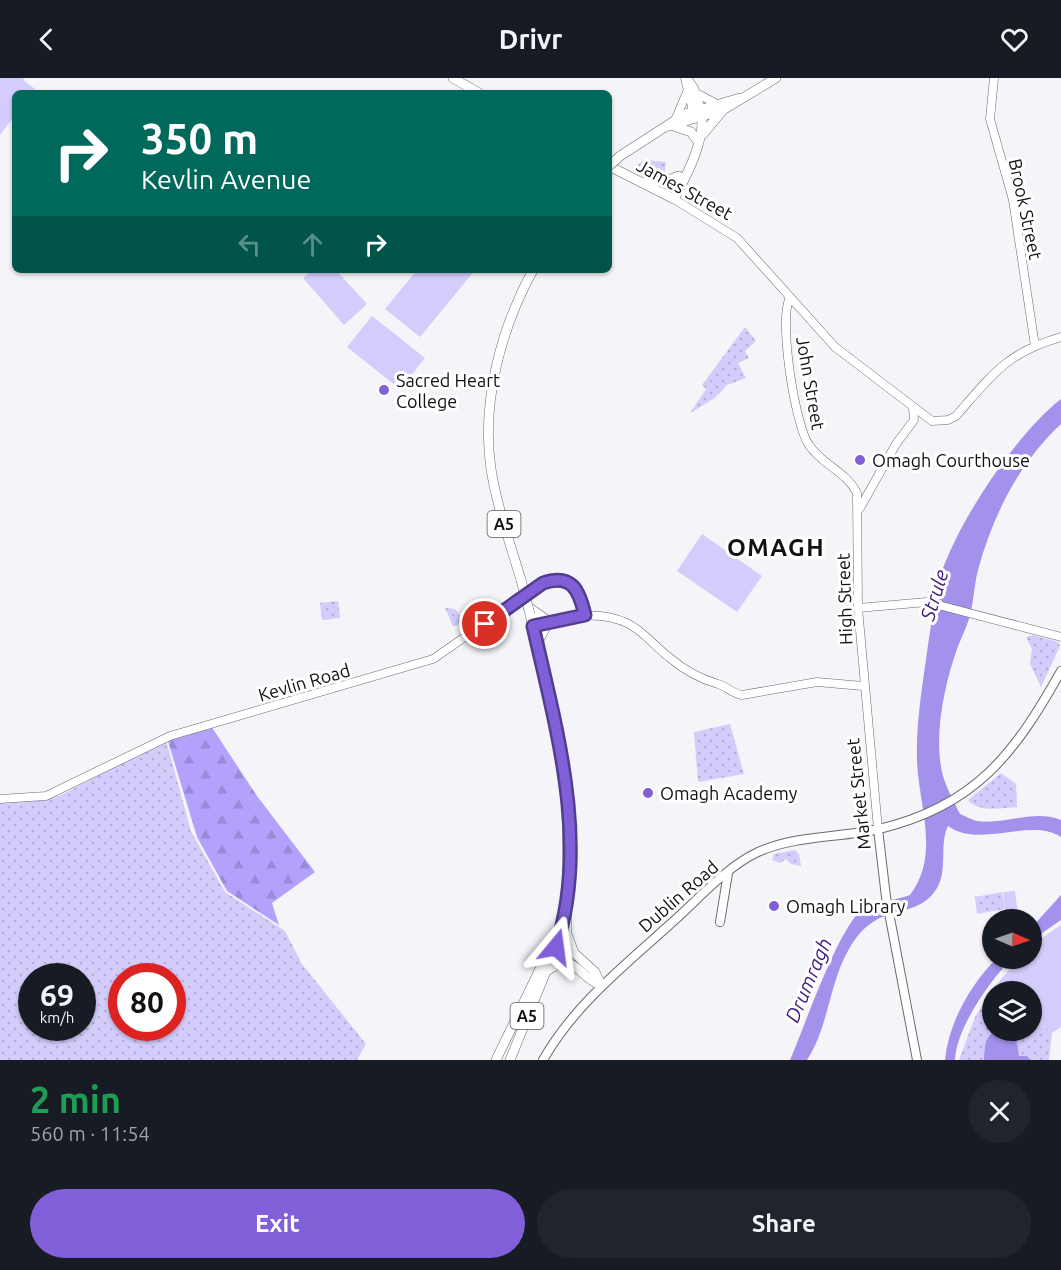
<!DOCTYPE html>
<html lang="en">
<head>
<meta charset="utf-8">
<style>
	:root { --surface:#171b24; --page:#20242c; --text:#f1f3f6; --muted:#9ea1a6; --accent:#805fd9 }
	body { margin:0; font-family:Ubuntu,sans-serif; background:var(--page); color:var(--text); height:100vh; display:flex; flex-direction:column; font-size:22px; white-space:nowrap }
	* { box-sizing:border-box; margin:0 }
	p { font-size:20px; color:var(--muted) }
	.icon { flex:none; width:33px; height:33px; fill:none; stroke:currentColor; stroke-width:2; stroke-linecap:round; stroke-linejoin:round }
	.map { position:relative; height:982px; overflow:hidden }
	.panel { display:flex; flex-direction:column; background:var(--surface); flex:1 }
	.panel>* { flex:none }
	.banner { position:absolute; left:12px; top:12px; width:600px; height:183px; border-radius:9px; box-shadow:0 2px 4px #0004; background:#00695c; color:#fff; overflow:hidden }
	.needle { width:39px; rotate:92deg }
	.controls { position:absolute; left:982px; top:831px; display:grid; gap:12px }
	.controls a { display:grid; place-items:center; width:60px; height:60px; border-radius:50%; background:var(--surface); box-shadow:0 2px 4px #0004; font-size:30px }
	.speed { position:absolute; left:18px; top:885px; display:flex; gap:12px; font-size:30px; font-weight:700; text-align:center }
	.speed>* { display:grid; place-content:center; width:78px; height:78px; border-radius:50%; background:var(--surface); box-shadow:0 2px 4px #0004; line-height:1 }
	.speed small { font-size:15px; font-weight:400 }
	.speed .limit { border:9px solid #d22; background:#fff; color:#111 }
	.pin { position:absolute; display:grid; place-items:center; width:51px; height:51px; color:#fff; margin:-26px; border:3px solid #fff; border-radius:50%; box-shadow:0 2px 6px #0007 }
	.me { position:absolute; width:66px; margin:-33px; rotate:16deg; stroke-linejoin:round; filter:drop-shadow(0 0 4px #0008) }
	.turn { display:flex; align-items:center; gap:21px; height:126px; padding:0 30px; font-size:27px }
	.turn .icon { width:78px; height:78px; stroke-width:2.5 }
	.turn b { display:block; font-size:42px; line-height:51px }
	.lanes { display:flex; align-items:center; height:57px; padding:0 30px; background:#0003; justify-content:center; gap:30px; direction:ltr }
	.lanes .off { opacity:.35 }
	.round { display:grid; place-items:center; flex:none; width:63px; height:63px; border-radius:32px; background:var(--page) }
	.overview { display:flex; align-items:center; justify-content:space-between; height:102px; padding:0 30px }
	h1 { font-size:36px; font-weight:600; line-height:45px; color:#1e9e55 }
	.button { display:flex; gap:12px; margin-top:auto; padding:12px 30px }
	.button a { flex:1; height:69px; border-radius:36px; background:var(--accent); color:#fff; font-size:24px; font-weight:600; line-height:69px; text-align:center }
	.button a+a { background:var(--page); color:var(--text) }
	header { display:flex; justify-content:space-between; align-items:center; height:78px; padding:0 30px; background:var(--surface); font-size:27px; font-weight:600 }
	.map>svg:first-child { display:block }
	.green { fill:url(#green-dots); fill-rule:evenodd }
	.forest { fill:url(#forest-firs) }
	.pitch { fill:#d4ccfb }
	.water { fill:#a491eb }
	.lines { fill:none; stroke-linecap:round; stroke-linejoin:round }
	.tertiary-casing { stroke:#6b6a6e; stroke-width:9 }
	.secondary-casing { stroke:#6b6a6e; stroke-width:10 }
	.trunk-casing { stroke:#6b6a6e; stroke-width:10 }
	.tertiary { stroke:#fff; stroke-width:8 }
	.secondary { stroke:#fff; stroke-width:8 }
	.trunk { stroke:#fff; stroke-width:9 }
	.trunk-bridge-casing { stroke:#6b6a6e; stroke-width:10; stroke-linecap:butt }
	.trunk-bridge { stroke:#fff; stroke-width:9 }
	.route-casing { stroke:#533e8d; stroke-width:15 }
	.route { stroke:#805fd9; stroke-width:10 }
	.poi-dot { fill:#805fd9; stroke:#fff; stroke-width:2 }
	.labels { text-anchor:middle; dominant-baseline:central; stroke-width:6; stroke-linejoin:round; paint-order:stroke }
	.shield { fill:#fff; stroke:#585859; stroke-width:1.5 }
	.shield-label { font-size:16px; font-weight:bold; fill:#111112 }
	.street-label { font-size:18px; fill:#111112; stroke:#fff }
	.poi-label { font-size:18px; fill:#111112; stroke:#fff; text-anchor:start }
	.water-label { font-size:20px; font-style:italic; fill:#3e1880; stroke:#fff }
	.district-label { font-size:24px; font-weight:bold; letter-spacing:1.5px; fill:#111112; stroke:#fff }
</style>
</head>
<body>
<header><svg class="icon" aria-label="back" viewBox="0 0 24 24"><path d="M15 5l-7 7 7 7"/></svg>Drivr<svg class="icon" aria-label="heart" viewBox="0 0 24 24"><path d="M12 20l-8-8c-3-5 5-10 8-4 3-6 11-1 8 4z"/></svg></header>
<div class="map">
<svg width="1061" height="982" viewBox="0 0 1061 982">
	<defs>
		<pattern id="green-dots" width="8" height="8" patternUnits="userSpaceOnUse" patternTransform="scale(1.5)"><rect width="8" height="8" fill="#d4ccfb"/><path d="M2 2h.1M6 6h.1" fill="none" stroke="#b5aed6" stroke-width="1.8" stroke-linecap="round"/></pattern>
		<pattern id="forest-firs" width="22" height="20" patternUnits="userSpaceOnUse" patternTransform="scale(1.5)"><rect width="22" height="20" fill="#b4a1fc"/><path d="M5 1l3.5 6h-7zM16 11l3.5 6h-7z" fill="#9a8ad7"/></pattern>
	</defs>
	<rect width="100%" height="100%" fill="#f4f4f9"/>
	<!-- green -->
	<path class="green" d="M 644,82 L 666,84 L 664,98 L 658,99 L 634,90 Z
		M 745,249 L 756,263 L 745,273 L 749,280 L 738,285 L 746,300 L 727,307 L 715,320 L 690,335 L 706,311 L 702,307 Z
		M 338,523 L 340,540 L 322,542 L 320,525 Z
		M 445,530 L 455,531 L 467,545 L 453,548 Z
		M 1033,557 L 1058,564 L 1060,568 L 1041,609 L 1030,586 L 1032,571 L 1026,559 Z
		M 730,646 L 744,696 L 698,704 L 694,654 Z
		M 166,662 L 191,753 L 225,814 L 285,853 L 302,886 L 366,966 L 357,982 L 0,982 L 0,724 L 45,722 L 61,717 ZM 32,898 L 82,898 L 82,950 L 32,950 ZM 122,898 L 172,898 L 172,950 L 122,950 Z
		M 1001,695 L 1016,706 L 1017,729 C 1002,730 979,735 968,722 Z
		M 795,772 L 799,776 L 801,788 L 791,786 L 786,781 L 780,785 L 772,782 L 774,776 Z
		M 1002,814 L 1005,831 L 977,836 L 975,819 Z
		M 993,911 L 997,913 L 993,914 L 993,952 L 1032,952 L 1032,940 L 1052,955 L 1049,982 L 959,982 L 975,939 Z"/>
	<!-- forest -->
	<path class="forest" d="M 211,648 L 257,718 L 315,794 L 272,825 L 279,847 L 227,813 L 197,759 L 167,660 Z"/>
	<!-- pitch -->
	<path class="pitch" d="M 0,0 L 24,0 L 23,2 L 35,11 L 32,15 L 15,15 L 15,37 L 0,57 Z
		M 312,192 L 336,192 L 367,226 L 344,247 L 303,200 Z
		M 417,192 L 475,192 L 420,259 L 385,231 Z
		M 372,238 L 425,280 L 400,311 L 347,269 Z
		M 702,456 L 762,498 L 737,534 L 677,493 Z
		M 1015,813 L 1018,837 L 1006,838 L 1003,814 Z
		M 1061,847 L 1061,949 L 1052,955 L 1032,940 L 1032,914 L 996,913 L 993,911 L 1018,881 L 1032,880 L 1032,867 Z"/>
	<!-- water -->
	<path class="water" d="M 1061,321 L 1061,346 C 1019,385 993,437 978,492 C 974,507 974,522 970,537 C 967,549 961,560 957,571 C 944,608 933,660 943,698 C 947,711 954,724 960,736 C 965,738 972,742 977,743 C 1006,747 1033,731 1061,742 L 1061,759 C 1030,739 980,771 948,748 C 939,766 948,792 937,810 C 922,836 893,830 873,844 C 863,850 855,860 849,871 C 829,905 829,948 807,982 L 790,982 C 803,953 841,841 865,830 C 879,824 896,822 910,817 C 941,776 918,727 917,681 C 916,643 923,604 928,567 C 932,544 934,518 941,496 C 959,442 1017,355 1061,321 Z
		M 1061,817 L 1061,842 L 1032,862 L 1032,849 Z
		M 997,880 L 1011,881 C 989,904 956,951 955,982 L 945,982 C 949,944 970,907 997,880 Z
		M 999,952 L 1015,955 L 1019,978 L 1027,978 L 1030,982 L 984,982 C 985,970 984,956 999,952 Z"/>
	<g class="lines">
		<defs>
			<path id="tertiary" d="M 685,0 L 693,33
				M 687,0 L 694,10 L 701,31
				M 994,0 L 990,41 L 1013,122 L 1035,268
				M 696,15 L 717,26
				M 676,40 L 687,14
				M 674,121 L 737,160 L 835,269 L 932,343 L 948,342 L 956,338 C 991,298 1007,274 1061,259
				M 790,220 C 778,239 795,348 809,367 C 822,387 847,394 857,415 L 858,530 L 878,751
				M 860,430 L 896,366 L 914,342 L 913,330
				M 858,530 L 927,524 L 1061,559
				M 533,548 C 564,539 597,531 627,545 C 644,553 655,569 670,580 C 684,592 701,601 718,606 C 726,608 731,615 742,617 L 817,604 L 863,608
				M 0,721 L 46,718 L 170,658 L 433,581 L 543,505 C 571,495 579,512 584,537"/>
			<path id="secondary" d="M 878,751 L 886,819 L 917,982
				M 720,844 L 728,795
				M 543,982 C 576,924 629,884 677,840 C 701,818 728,788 758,774 C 796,757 839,760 879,751 C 976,728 1015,675 1061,593"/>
			<path id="trunk" d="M 453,0 L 479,15
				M 674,48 L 691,54 L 697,62
				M 665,49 L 723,32 L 776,0
				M 703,56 L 723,32
				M 620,78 L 685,36 L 740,20
				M 609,88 L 674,121 C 688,95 707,59 701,31
				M 644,104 L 666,103 L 679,98
				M 521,502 C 510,465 497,429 491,391 C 481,325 501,250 533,192
				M 528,529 L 550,544
				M 530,536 L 559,661 L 567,727 L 567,856 L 574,875 L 595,894 L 601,907
				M 537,566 L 548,544
				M 547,893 C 576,871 577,900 601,907
				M 496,982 L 551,868
				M 510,982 L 551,881 L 563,843"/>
		</defs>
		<!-- tertiary casing -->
		<use href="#tertiary" class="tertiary-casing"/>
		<!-- secondary casing -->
		<use href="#secondary" class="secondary-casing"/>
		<!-- trunk casing -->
		<use href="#trunk" class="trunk-casing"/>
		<!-- tertiary -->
		<use href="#tertiary" class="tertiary"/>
		<!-- secondary -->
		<use href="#secondary" class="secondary"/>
		<!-- trunk -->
		<use href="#trunk" class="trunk"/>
		<defs>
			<path id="trunk-bridge" d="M 609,88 L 620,78
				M 521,502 L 530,536"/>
		</defs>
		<!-- trunk-bridge casing -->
		<use href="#trunk-bridge" class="trunk-bridge-casing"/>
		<!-- trunk-bridge -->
		<use href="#trunk-bridge" class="trunk-bridge"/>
	</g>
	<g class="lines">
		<defs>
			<path id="route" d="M 485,546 L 543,505 C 572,495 579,512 585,537 L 533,548 C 556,650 590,765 556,869"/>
		</defs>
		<!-- route casing -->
		<use href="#route" class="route-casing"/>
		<!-- route -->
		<use href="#route" class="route"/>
	</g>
	<!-- markers -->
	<g class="poi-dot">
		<circle cx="384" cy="312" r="6"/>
		<circle cx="860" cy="382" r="6"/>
		<circle cx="648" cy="715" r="6"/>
		<circle cx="774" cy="828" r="6"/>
	</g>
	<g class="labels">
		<!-- shield labels -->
		<g class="shield">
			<rect x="487.5" y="433" width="33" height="26" rx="4.5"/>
			<rect x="510.5" y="925" width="33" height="26" rx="4.5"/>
		</g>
		<g class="shield-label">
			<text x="504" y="446">A5</text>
			<text x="527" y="938">A5</text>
		</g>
		<!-- street labels -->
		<g class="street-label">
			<text transform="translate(685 111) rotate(29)">James Street</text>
			<text transform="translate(1026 131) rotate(78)">Brook Street</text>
			<text transform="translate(811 305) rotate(80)">John Street</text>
			<text transform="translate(844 521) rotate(-92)">High Street</text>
			<text transform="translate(304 604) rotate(-16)">Kevlin Road</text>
			<text transform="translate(858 716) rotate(-96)">Market Street</text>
			<text transform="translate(678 818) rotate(-41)">Dublin Road</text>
		</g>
		<!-- poi labels -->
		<g class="poi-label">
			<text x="396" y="302">Sacred Heart<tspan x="396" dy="21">College</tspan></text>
			<text x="872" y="382">Omagh Courthouse</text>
			<text x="660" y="715">Omagh Academy</text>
			<text x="786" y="828">Omagh Library</text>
		</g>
		<!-- water labels -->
		<g class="water-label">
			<text transform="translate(934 517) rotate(-73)">Strule</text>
			<text transform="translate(808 902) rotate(-67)">Drumragh</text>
		</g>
		<!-- district labels -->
		<g class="district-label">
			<text x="776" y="469">OMAGH</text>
		</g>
	</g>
</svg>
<div class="controls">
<a><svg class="needle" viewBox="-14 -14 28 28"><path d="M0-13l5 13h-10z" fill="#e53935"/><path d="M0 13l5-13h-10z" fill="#9ea1a6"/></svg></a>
<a><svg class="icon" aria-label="layers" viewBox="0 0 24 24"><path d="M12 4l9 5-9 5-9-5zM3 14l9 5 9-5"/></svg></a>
</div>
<div class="speed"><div>69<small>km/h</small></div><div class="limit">80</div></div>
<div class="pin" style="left:485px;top:546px;background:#d93025"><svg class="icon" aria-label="arrive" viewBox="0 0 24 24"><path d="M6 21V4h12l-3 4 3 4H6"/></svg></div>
<svg class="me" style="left:556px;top:869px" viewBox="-20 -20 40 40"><path d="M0-17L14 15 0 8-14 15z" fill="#805fd9" stroke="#fff" stroke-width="4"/></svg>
<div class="banner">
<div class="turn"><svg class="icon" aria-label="right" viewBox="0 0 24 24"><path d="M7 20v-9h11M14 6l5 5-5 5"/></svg><div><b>350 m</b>Kevlin Avenue</div></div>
<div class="lanes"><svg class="icon off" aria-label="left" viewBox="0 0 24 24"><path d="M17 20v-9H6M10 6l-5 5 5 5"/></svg><svg class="icon off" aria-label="ahead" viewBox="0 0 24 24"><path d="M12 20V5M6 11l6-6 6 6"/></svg><svg class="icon" aria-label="right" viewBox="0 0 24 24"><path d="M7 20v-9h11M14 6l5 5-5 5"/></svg></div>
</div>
</div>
<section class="panel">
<div class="overview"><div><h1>2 min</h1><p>560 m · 11:54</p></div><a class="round"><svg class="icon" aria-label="close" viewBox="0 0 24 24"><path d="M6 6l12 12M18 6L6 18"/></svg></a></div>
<div class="button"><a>Exit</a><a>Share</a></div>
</section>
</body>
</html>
